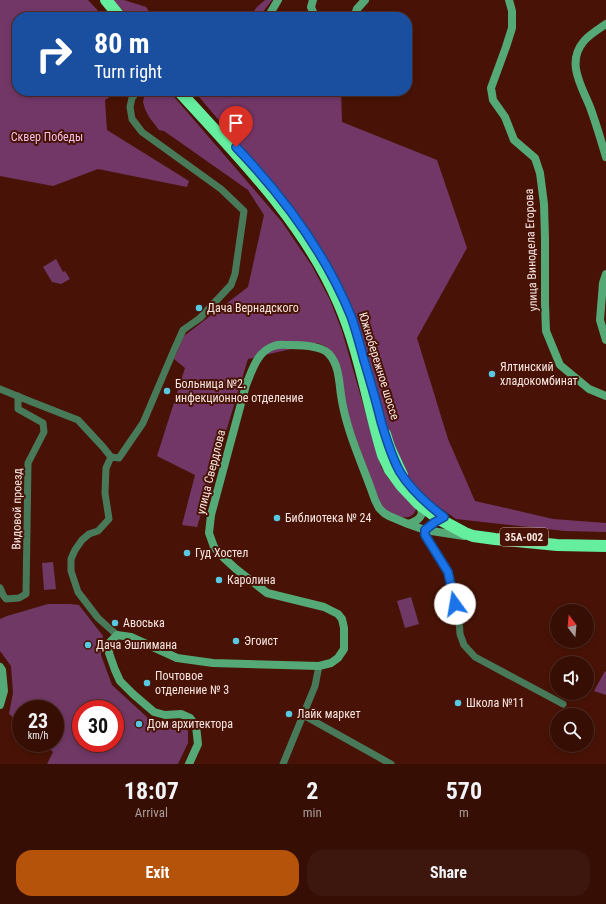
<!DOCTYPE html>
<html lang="en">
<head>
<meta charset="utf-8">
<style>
	:root { --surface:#360e04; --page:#3d170e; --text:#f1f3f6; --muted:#aa9c9a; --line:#502e26; --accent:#b45309 }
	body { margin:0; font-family:"Roboto Condensed",sans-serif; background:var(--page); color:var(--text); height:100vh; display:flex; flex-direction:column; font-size:15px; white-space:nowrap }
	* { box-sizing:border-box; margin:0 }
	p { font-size:13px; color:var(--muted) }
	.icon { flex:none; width:22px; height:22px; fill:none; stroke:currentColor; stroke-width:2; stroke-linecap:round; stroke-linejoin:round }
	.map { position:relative; height:764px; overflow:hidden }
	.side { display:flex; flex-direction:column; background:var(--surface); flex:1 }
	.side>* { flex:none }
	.top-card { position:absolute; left:12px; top:12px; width:400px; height:84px; border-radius:16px; box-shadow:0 2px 6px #0003,0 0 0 1px var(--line); background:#1a4fa0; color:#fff; overflow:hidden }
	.needle { width:26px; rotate:344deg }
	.buttons { position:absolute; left:550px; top:604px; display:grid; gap:8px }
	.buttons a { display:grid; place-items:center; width:44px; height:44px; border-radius:50%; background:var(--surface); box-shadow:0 2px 6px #0003,0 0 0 1px var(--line); font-size:20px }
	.speed { position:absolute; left:12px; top:700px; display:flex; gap:8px; font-size:20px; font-weight:700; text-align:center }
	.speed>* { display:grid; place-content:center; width:52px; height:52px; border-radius:50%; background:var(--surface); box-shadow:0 2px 6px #0003,0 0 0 1px var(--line); line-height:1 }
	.speed small { font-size:10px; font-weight:400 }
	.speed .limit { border:6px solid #d22; background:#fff; color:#111 }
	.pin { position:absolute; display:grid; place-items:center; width:34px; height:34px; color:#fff; margin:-41px -17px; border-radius:50% 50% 50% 0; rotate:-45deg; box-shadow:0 0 4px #0007 }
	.pin .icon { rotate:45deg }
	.me { position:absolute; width:44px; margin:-22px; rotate:347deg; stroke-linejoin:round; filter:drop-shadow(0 0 3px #0008) }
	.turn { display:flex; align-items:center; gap:14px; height:84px; padding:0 16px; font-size:18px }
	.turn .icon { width:52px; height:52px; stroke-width:2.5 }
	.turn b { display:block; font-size:28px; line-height:34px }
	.eta { display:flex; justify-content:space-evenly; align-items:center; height:68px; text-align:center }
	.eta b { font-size:24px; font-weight:700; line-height:28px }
	.button { display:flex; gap:8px; margin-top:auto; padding:8px 16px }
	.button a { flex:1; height:46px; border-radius:16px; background:var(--accent); color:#fff; font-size:16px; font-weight:700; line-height:46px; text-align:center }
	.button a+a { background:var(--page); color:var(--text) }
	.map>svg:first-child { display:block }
	.green { fill:#703865; fill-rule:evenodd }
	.forest { fill:#733767 }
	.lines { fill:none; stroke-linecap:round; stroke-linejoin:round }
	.street { stroke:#487a5a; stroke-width:7 }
	.secondary { stroke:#55a976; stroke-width:8 }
	.highway { stroke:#64ee9e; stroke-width:12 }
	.route-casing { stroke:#114b97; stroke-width:10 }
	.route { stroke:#1a73e8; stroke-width:7 }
	.poi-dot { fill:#57c9e2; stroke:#481306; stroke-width:1.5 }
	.labels { text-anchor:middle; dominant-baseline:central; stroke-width:4; stroke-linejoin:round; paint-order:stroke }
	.shield { fill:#481306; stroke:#c4a7a0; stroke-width:1 }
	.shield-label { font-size:11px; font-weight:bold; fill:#f9e6e2 }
	.park-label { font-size:12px; fill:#f5bfe8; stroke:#481306 }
	.street-label { font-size:12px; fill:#f9e6e2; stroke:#481306 }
	.poi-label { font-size:12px; fill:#f9e6e2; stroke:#481306; text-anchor:start }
</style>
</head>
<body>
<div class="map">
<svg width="606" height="764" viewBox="0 0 606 764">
	<rect width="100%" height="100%" fill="#481306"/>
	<!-- green -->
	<path class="green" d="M 56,259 L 63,272 L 65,271 L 70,279 L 61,284 L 52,282 L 43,267 Z
		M 53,562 L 56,589 L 44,590 L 42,563 Z
		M 411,597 L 419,624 L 405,628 L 397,601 Z
		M 48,604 L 70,604 L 79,605 L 103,636 L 101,655 L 112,685 L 150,720 L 179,723 L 188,731 L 188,743 L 178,764 L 47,764 L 53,752 L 43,743 L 55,743 L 55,709 L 21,709 L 21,724 L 9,714 L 13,693 L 11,666 L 0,651 L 0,619 L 7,616 ZM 81,709 L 115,709 L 115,743 L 81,743 Z
		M 605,671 L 606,672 L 606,695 L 594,691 Z"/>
	<!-- forest -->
	<path class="forest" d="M 0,0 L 88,0 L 104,17 L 17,17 L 17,91 L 119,91 L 105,100 L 107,130 L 189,181 L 187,187 L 98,169 L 53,186 L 0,176 Z
		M 113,0 L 124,0 L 146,7 L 153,17 L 129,17 Z
		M 265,0 L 272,0 L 259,17 L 249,17 L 257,7 Z
		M 148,91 L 169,91 L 282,222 L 312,266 L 330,300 L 342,331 L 381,467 L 388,478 L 414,506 L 416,510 C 410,524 391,515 382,507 L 364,461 L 347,412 L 332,353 L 325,346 L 317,343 L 248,359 L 197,527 L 182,525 L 195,475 L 157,456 L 185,368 L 174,359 L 184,336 L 248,287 L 264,215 L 248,190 L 164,131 L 159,130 L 149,117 L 145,109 L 143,102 L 144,97 Z
		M 194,91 L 341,91 L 342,122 L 437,160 L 467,248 L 417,338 L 448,439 L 475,501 L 553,519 L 606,523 L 606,532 L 565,531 L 456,519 L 428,499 L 405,475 L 389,439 L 360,333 L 335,275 L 295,210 Z"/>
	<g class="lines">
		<!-- street -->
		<path class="street" d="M 0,389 L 32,402 L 78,420 L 103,447 L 111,457 L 106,468 L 105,493 L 109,519 L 98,531 L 89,534 L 82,540 L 75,550 L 71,559 L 71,571 L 78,592 L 98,618 L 117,635
			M 111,457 L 119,458 L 143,423 L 174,350 L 183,330 L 200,318 L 231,285 L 235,274 L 244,211 L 221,189 L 142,132 L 132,119 L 130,107 L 132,98 L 138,91
			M 425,530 L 425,535 L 427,538 L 448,572 L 459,619 L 460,634 L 464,645 L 475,657 L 563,704
			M 0,588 L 3,595 L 6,599 L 19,598 L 26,594 L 28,463 L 44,432 L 43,423 L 18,409 L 18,396
			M 303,715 L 391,764
			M 283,764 L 315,686 L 319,666"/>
		<!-- secondary -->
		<path class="secondary" d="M 313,0 L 311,7 L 315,17
			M 509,0 L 512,11 L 512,28 L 506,47 L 491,88 L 493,100 L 505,117 L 514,140 L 535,158 L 540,173 L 544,204 L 545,239 L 545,304 L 546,331 L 560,365 L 589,389 L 606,396
			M 268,17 L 278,0
			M 354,17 L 357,9 L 365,0
			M 606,24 C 599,29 590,34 584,41 C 566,62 581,85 590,107 C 596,123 601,140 606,157
			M 606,274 L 603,283 L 600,320 L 606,340
			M 408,524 C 414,522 420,520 422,513 L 420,505
			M 0,667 L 2,670 L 4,691 L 0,705
			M 189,764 L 198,744 L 196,726 L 190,718 L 181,714 L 165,715 L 154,712 L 133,694 L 120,681 L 115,670 L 109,653 L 110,642 L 117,635 L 131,637 L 177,658 L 213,663 L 319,666 L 331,663 L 338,658 L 344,649 L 344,628 L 342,619 L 338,614 L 324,607 L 267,593 L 236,569 L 224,558 L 214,547 L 209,533 L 211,515 L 246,385 C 252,371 257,351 274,346 C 279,344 284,345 289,345 C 300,345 321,345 329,354 C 339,365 339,381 341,395 C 346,431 363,465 375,500 L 379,508 L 384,513 L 389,516 L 408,524 L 425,530 L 464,536"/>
		<!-- highway -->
		<path class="highway" d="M 106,0 L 120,17
			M 179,91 C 238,156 304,221 339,303 C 360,351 368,405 383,455 L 390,470 L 401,485 L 419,504 L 439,519 L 465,533 L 473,536 L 495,539 L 557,545 L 606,546
			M 385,434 L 389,447 L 400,471 L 402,475"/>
	</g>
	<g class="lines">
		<defs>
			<path id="route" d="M 236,147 C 283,196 325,252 351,316 C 356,330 360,345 364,360 C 370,380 376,400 381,421 C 386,438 391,456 400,472 C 411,490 427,504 444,517 L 435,522 L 425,530 L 425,535 L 448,572 L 455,604"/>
		</defs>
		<!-- route casing -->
		<use href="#route" class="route-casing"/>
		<!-- route -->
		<use href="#route" class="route"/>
	</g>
	<!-- markers -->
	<g class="poi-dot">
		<circle cx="199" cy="308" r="4"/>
		<circle cx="492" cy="374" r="4"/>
		<circle cx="167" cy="391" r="4"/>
		<circle cx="277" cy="518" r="4"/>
		<circle cx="187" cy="553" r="4"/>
		<circle cx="219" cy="580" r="4"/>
		<circle cx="115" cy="623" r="4"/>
		<circle cx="236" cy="641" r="4"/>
		<circle cx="88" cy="645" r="4"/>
		<circle cx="147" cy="683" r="4"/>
		<circle cx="458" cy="703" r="4"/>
		<circle cx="289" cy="714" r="4"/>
		<circle cx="139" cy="724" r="4"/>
	</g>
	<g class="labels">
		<!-- shield labels -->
		<rect class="shield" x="500" y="528" width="48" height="18" rx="3"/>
		<g class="shield-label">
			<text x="524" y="537">35А-002</text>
		</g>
		<!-- park labels -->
		<g class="park-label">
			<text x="47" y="137">Сквер Победы</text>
		</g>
		<!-- street labels -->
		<g class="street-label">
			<text transform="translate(531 250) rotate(-92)">улица Винодела Егорова</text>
			<text transform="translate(379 366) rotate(73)">Южнобережное шоссе</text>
			<text transform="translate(211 472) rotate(-76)">улица Свердлова</text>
			<text transform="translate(17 509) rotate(-89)">Видовой проезд</text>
		</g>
		<!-- poi labels -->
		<g class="poi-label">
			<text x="207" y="308">Дача Вернадского</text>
			<text x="500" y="367">Ялтинский<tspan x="500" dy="14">хладокомбинат</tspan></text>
			<text x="175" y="384">Больница №2.<tspan x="175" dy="14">инфекционное отделение</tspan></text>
			<text x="285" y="518">Библиотека № 24</text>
			<text x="195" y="553">Гуд Хостел</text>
			<text x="227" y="580">Каролина</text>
			<text x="123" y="623">Авоська</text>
			<text x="244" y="641">Эгоист</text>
			<text x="96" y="645">Дача Эшлимана</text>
			<text x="155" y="676">Почтовое<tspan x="155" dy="14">отделение № 3</tspan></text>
			<text x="466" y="703">Школа №11</text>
			<text x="297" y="714">Лайк маркет</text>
			<text x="147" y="724">Дом архитектора</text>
		</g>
	</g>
</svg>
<div class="buttons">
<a><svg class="needle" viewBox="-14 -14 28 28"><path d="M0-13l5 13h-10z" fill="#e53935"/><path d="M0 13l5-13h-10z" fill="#aa9c9a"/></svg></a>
<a><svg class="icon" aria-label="sound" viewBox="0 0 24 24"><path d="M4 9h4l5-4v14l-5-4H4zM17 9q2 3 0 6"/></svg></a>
<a><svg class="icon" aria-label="search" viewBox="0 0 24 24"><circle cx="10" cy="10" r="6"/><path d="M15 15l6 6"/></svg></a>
</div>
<div class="speed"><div>23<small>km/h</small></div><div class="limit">30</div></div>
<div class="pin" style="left:236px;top:147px;background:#d93025"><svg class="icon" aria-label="arrive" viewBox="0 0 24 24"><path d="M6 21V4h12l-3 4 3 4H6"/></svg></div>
<svg class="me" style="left:455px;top:604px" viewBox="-20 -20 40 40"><circle r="19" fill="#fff"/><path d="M0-13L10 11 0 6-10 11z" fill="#1a73e8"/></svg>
<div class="top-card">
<div class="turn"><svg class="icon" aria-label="right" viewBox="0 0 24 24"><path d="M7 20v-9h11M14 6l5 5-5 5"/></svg><div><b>80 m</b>Turn right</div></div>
</div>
</div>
<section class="side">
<div class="eta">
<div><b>18:07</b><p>Arrival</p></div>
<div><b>2</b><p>min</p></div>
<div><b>570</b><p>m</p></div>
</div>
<div class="button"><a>Exit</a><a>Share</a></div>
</section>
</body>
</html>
